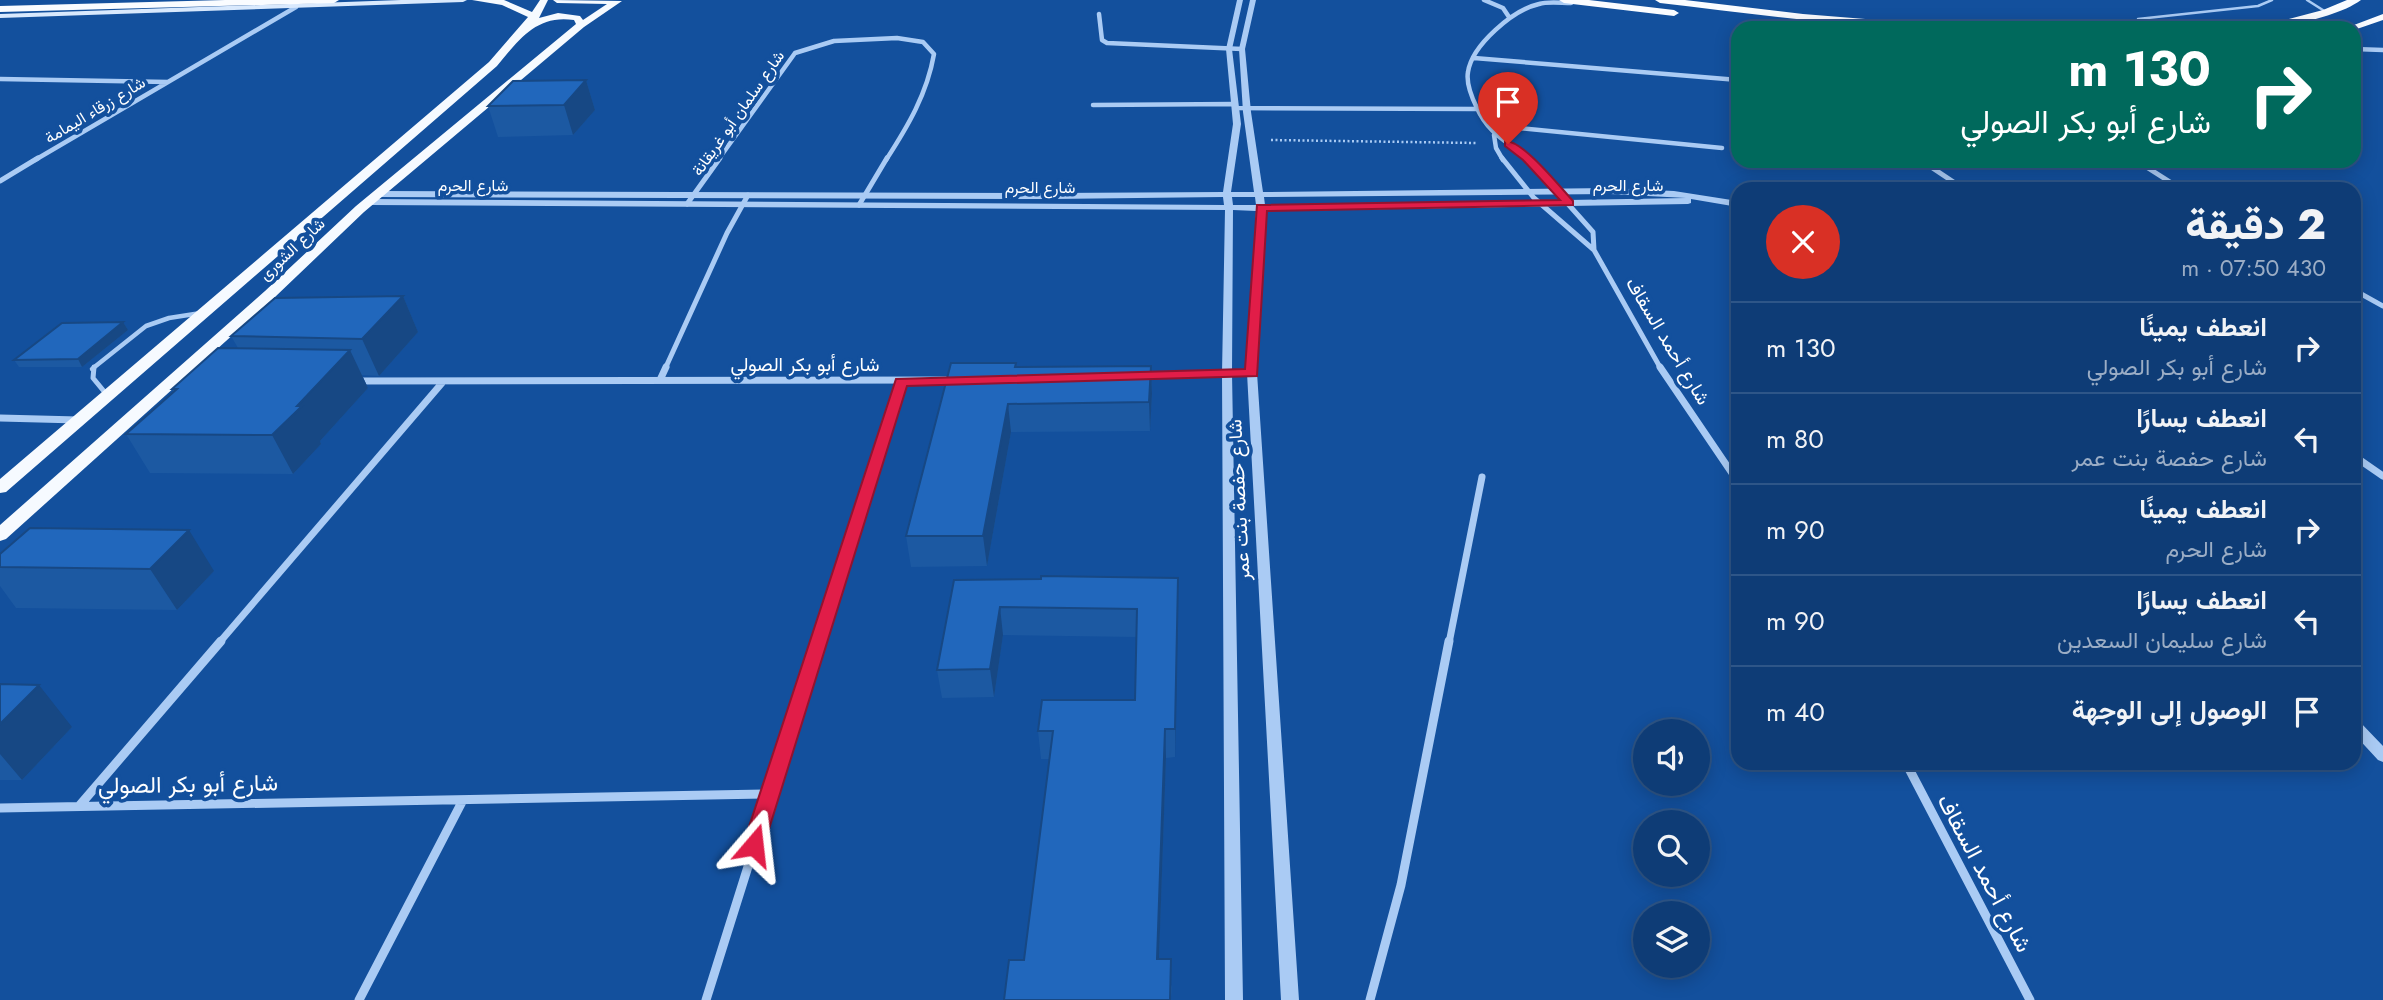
<!DOCTYPE html>
<html lang="ar">
<head>
<meta charset="utf-8">
<style>
	:root { --surface:#0e3c76; --page:#17437b; --text:#f1f3f6; --muted:#9badc5; --line:#2e5688 }
	body { margin:0; font-family:Jost,Vazirmatn,sans-serif; background:var(--page); color:var(--text); direction:rtl; height:100vh; display:flex; flex-direction:column; font-size:26px; white-space:nowrap }
	* { box-sizing:border-box; margin:0 }
	p { font-size:23px; color:var(--muted) }
	.icon { flex:none; width:38px; height:38px; fill:none; stroke:currentColor; stroke-width:2; stroke-linecap:round; stroke-linejoin:round }
	.map { position:relative; flex:1; overflow:hidden; direction:ltr }
	.details { position:absolute; left:1731px; top:182px; width:630px; height:588px; display:flex; flex-direction:column; background:var(--surface); border-radius:21px; box-shadow:0 4px 18px #0003,0 0 0 2px var(--line); direction:rtl }
	.details>* { flex:none }
	.banner { position:absolute; left:1731px; top:21px; width:630px; height:147px; border-radius:21px; box-shadow:0 4px 18px #0003,0 0 0 2px var(--line); direction:rtl; background:#00695c; color:#fff; overflow:hidden }
	.fabs { position:absolute; left:1633px; top:719px; display:grid; gap:14px }
	.fabs a { display:grid; place-items:center; width:77px; height:77px; border-radius:50%; background:var(--surface); box-shadow:0 4px 18px #0003,0 0 0 2px var(--line); font-size:35px }
	.pin { position:absolute; display:grid; place-items:center; width:60px; height:60px; color:#fff; margin:-72px -30px; border-radius:50% 50% 50% 0; rotate:-45deg; box-shadow:0 0 7px #0007 }
	.pin .icon { rotate:45deg }
	.me { position:absolute; width:77px; margin:-38px; rotate:17deg; stroke-linejoin:round; filter:drop-shadow(0 0 5px #0008) }
	.turn { display:flex; align-items:center; gap:24px; height:147px; padding:0 35px; font-size:32px }
	.turn .icon { width:91px; height:91px; stroke-width:2.5 }
	.turn b { display:block; font-size:49px; line-height:60px }
	.round { display:grid; place-items:center; flex:none; width:74px; height:74px; border-radius:37px; background:var(--page) }
	.summary { display:flex; align-items:center; justify-content:space-between; height:119px; padding:0 35px }
	h1 { font-size:42px; font-weight:800; line-height:52px }
	ul { padding:0; list-style:none }
	li { display:flex; align-items:center; gap:21px; height:91px; padding:0 35px; border-top:2px solid var(--line) }
	li div { flex:1 }
	li b { display:block; font-size:26px }
	li em { font-style:normal }
	.map>svg:first-child { display:block }
	.lines { fill:none; stroke-linecap:round; stroke-linejoin:round }
	.path { stroke:#aacbf4; stroke-width:2.5; stroke-dasharray:2 2.5; stroke-linecap:butt }
	.service-far2 { stroke:#aacbf4; stroke-width:2.5 }
	.service-far1 { stroke:#aacbf4; stroke-width:4.5 }
	.service { stroke:#aacbf4; stroke-width:5 }
	.minor-far3 { stroke:#aacbf4; stroke-width:4.5 }
	.minor-far2 { stroke:#aacbf4; stroke-width:5 }
	.minor-far1 { stroke:#aacbf4; stroke-width:7 }
	.minor { stroke:#aacbf4; stroke-width:9 }
	.tertiary { fill:#aacbf4; fill-rule:evenodd }
	.secondary { fill:#d9e9fd; fill-rule:evenodd }
	.primary { fill:#f6faff; fill-rule:evenodd }
	.trunk { fill:#fafcff; fill-rule:evenodd }
	.wall { fill:#1c59a2 }
	.shaded-wall { fill:#174884 }
	.building { fill:#2167bc; stroke:#174884; stroke-width:2 }
	.route { fill:#e11d48; stroke:#92132f; stroke-width:2 }
	.labels { text-anchor:middle; dominant-baseline:central; stroke-width:7; stroke-linejoin:round; paint-order:stroke }
	.far-street-label { font-size:16px; fill:#fff; stroke:#13509d }
	.street-label { font-size:19px; fill:#fff; stroke:#13509d }
	.near-street-label { font-size:23px; fill:#fff; stroke:#13509d }
</style>
</head>
<body>
<div class="map">
<svg width="2383" height="1000" viewBox="0 0 2383 1000">
	<rect width="100%" height="100%" fill="#13509d"/>
	<g class="lines">
		<!-- path -->
		<path class="path" d="M 1271,140 L 1476,143"/>
		<!-- service-far2 -->
		<path class="service-far2" d="M 2307,0 L 2326,12
			M 2138,19 L 2258,6 L 2272,0"/>
		<!-- service-far1 -->
		<path class="service-far1" d="M 92,369 L 146,326 L 169,318 L 201,313"/>
		<!-- service -->
		<path class="service" d="M 94,367 L 93,378 L 107,395"/>
		<!-- minor-far3 -->
		<path class="minor-far3" d="M 1484,0 L 1503,8 L 1509,17
			M 1099,14 L 1102,40 L 1107,43 L 1242,49
			M 2354,49 L 2383,50
			M 1474,58 L 1738,80
			M 0,79 L 168,82 L 35,160
			M 168,82 L 296,7
			M 1093,105 L 1235,104
			M 1235,108 L 1477,109
			M 1488,125 L 1722,148
			M 1494,135 L 1496,148 L 1503,160
			M 718,160 L 795,53 L 834,41 L 897,38 L 923,42 L 934,54 C 927,94 908,126 886,160
			M 1529,160 C 1509,142 1489,135 1477,108 C 1472,98 1466,83 1468,72 C 1472,45 1513,10 1539,4 C 1548,1 1561,3 1571,3"/>
		<!-- minor-far2 -->
		<path class="minor-far2" d="M 1502,158 L 1534,198 L 1594,250
			M 1527,158 L 1593,232 L 1594,250 L 1661,369
			M 1922,161 L 1964,189
			M 2137,161 L 2181,189
			M 0,181 L 38,158
			M 687,204 L 720,158
			M 859,205 L 887,158
			M 2354,290 L 2383,306
			M 665,369 L 727,233 L 748,195"/>
		<!-- minor-far1 -->
		<path class="minor-far1" d="M 1660,367 L 1738,482
			M 1144,375 L 1252,373
			M 660,380 L 666,367
			M 357,381 L 954,380
			M 0,418 L 78,420
			M 2354,456 L 2383,476
			M 219,643 L 442,383
			M 819,643 L 901,382
			M 1449,643 L 1482,477"/>
		<!-- minor -->
		<path class="minor" d="M 1906,763 L 2030,1000
			M 80,805 L 221,641
			M 0,808 L 769,794
			M 359,1000 L 463,800
			M 706,1000 L 819,641
			M 1370,1000 L 1401,885 L 1449,641"/>
		<!-- tertiary -->
		<path class="tertiary" d="M 1237,0 L 1243,0 L 1232,49 L 1241,124 L 1231,192 L 1254,192 L 1243,112 L 1239,49 L 1250,0 L 1256,0 L 1245,49 L 1251,112 L 1263,192 L 1610,188 L 1674,191 L 1738,201 L 1738,207 L 1691,199 L 1691,203 L 1688,204 L 1265,211 L 1257,373 L 1299,1000 L 1281,1000 L 1247,373 L 1256,211 L 1233,210 L 1232,373 L 1243,1000 L 1225,1000 L 1222,373 L 1225,210 L 371,205 L 367,202 L 371,199 L 1224,205 L 1223,197 L 1052,199 L 380,197 L 376,194 L 380,191 L 1052,193 L 1223,192 L 1233,124 L 1226,49 ZM 1610,194 L 1686,198 L 1265,205 L 1264,197 ZM 1232,197 L 1255,197 L 1256,205 L 1233,205 Z
			M 2354,719 L 2359,721 L 2383,746 L 2383,762 L 2378,760 L 2354,734 Z"/>
		<!-- secondary -->
		<path class="secondary" d="M 401,0 L 467,0 L 463,2 L 0,18 L 0,14 Z"/>
		<!-- primary -->
		<path class="primary" d="M 472,0 L 504,0 L 532,12 L 540,0 L 548,0 L 539,18 L 558,13 L 580,16 L 583,20 L 607,4 L 557,3 L 553,0 L 622,1 L 584,27 L 364,212 L 275,297 L 6,539 L 0,541 L 0,525 L 265,291 L 356,206 L 576,24 L 574,20 C 536,14 518,41 497,66 L 6,492 L 0,493 L 0,479 L 489,62 L 528,17 L 502,5 Z"/>
		<!-- trunk -->
		<path class="trunk" d="M 225,0 L 339,0 L 334,3 L 0,12 L 0,6 Z
			M 1559,0 L 1589,0 L 1674,10 L 1679,13 L 1674,16 L 1564,3 Z
			M 1655,0 L 1685,0 L 1803,14 L 1940,25 L 1945,28 C 1850,28 1755,14 1660,3 Z
			M 2347,0 L 2361,0 C 2338,17 2284,28 2255,28 L 2323,10 Z
			M 2383,14 L 2383,20 L 2354,30 L 2354,28 L 2346,28 Z"/>
	</g>
	<!-- wall -->
	<path class="wall" d="M 586,80 L 595,110 L 573,135 L 498,137 L 488,106 Z
		M 403,296 L 418,332 L 379,376 L 362,375 L 368,388 L 320,441 L 321,444 L 293,474 L 150,473 L 126,434 L 174,393 L 172,389 L 238,348 L 231,336 Z
		M 123,322 L 128,330 L 82,367 L 19,367 L 14,360 Z
		M 1016,363 L 1016,367 L 1151,366 L 1152,394 L 1150,431 L 1011,432 L 987,566 L 911,567 L 906,536 Z
		M 0,554 L 214,571 L 177,610 L 16,608 L 0,586 Z
		M 1178,578 L 1175,757 L 1166,758 L 1159,959 L 1172,987 L 1171,1000 L 1004,1000 L 1024,960 L 1049,759 L 1041,759 L 1038,731 L 1135,700 L 1136,637 L 1003,635 L 994,697 L 942,698 L 937,670 L 954,580 Z
		M 0,684 L 72,727 L 22,780 L 0,780 Z"/>
	<!-- shaded-wall -->
	<path class="shaded-wall" d="M 586,80 L 595,110 L 573,135 L 564,105 Z
		M 403,296 L 418,332 L 379,376 L 362,339 Z
		M 123,322 L 128,330 L 82,367 L 78,359 Z
		M 350,350 L 368,388 L 320,441 L 321,444 L 293,474 L 272,435 L 297,406 Z
		M 1151,366 L 1152,394 L 1150,431 L 1149,402 Z
		M 1008,404 L 1011,432 L 987,566 L 983,536 Z
		M 189,530 L 214,571 L 177,610 L 150,569 Z
		M 1178,578 L 1178,605 L 1175,757 L 1175,729 Z
		M 1000,607 L 1003,635 L 994,697 L 990,669 Z
		M 39,685 L 72,727 L 22,780 L 0,754 L 0,724 Z
		M 1165,729 L 1166,758 L 1158,987 L 1157,959 Z
		M 1171,959 L 1171,1000 L 1170,1000 Z"/>
	<!-- building -->
	<path class="building" d="M 586,80 L 564,105 L 488,106 L 513,81 Z
		M 403,296 L 362,339 L 231,336 L 275,298 Z
		M 123,322 L 78,359 L 14,360 L 62,323 Z
		M 218,348 L 350,350 L 297,406 L 302,406 L 272,435 L 126,434 L 177,389 L 172,389 Z
		M 951,363 L 1016,363 L 1015,367 L 1151,366 L 1149,402 L 1008,404 L 983,536 L 906,536 Z
		M 30,528 L 189,530 L 150,569 L 0,567 L 0,554 Z
		M 1041,576 L 1178,578 L 1175,729 L 1165,729 L 1157,959 L 1171,959 L 1170,1000 L 1004,1000 L 1009,960 L 1024,960 L 1053,731 L 1038,731 L 1042,700 L 1135,700 L 1137,609 L 1000,607 L 990,669 L 937,670 L 954,580 L 1041,579 Z
		M 0,684 L 39,685 L 0,724 Z"/>
	<!-- route -->
	<path class="route" d="M 1505,141 C 1523,140 1560,187 1573,201 L 1573,205 L 1267,211 L 1257,376 L 907,386 L 764,845 L 761,851 L 754,854 L 746,851 L 743,845 L 896,379 L 1245,369 L 1257,205 L 1560,200 L 1523,160 L 1505,146 Z"/>
	<g class="labels">
		<!-- far-street labels -->
		<g class="far-street-label">
			<text transform="translate(95 110) rotate(-31)">شارع زرقاء اليمامة</text>
			<text transform="translate(738 113) rotate(-55)">شارع سلمان أبو غريقانة</text>
			<text x="473" y="185">شارع الحرم</text>
			<text x="1628" y="185">شارع الحرم</text>
			<text x="1040" y="187">شارع الحرم</text>
			<text transform="translate(292 249) rotate(-43)">شارع الشورى</text>
		</g>
		<!-- street labels -->
		<g class="street-label">
			<text transform="translate(1668 341) rotate(59)">شارع أحمد السقاف</text>
			<text x="805" y="364">شارع أبو بكر الصولي</text>
			<text transform="translate(1239 500) rotate(-93)">شارع حفصة بنت عمر</text>
		</g>
		<!-- near-street labels -->
		<g class="near-street-label">
			<text transform="translate(188 784) rotate(-1)">شارع أبو بكر الصولي</text>
			<text transform="translate(1985 873) rotate(62)">شارع أحمد السقاف</text>
		</g>
	</g>
</svg>
<div class="fabs">
<a><svg class="icon" aria-label="sound" viewBox="0 0 24 24"><path d="M4 9h4l5-4v14l-5-4H4zM17 9q2 3 0 6"/></svg></a>
<a><svg class="icon" aria-label="search" viewBox="0 0 24 24"><circle cx="10" cy="10" r="6"/><path d="M15 15l6 6"/></svg></a>
<a><svg class="icon" aria-label="layers" viewBox="0 0 24 24"><path d="M12 4l9 5-9 5-9-5zM3 14l9 5 9-5"/></svg></a>
</div>
<div class="pin" style="left:1508px;top:144px;background:#d93025"><svg class="icon" aria-label="arrive" viewBox="0 0 24 24"><path d="M6 21V4h12l-3 4 3 4H6"/></svg></div>
<svg class="me" style="left:754px;top:845px" viewBox="-20 -20 40 40"><path d="M0-17L14 15 0 8-14 15z" fill="#e11d48" stroke="#fff" stroke-width="4"/></svg>
<div class="banner">
<div class="turn"><svg class="icon" aria-label="right" viewBox="0 0 24 24"><path d="M7 20v-9h11M14 6l5 5-5 5"/></svg><div><b>130 m</b>شارع أبو بكر الصولي</div></div>
</div>
<section class="details">
<div class="summary"><div><h1>2 دقيقة</h1><p>430 m · 07:50</p></div><a class="round" style="background:#d93025;color:#fff"><svg class="icon" aria-label="close" viewBox="0 0 24 24"><path d="M6 6l12 12M18 6L6 18"/></svg></a></div>
<ul>
<li><svg class="icon" aria-label="right" viewBox="0 0 24 24"><path d="M7 20v-9h11M14 6l5 5-5 5"/></svg><div><b>انعطف يمينًا</b><p>شارع أبو بكر الصولي</p></div><em>130 m</em></li>
<li><svg class="icon" aria-label="left" viewBox="0 0 24 24"><path d="M17 20v-9H6M10 6l-5 5 5 5"/></svg><div><b>انعطف يسارًا</b><p>شارع حفصة بنت عمر</p></div><em>80 m</em></li>
<li><svg class="icon" aria-label="right" viewBox="0 0 24 24"><path d="M7 20v-9h11M14 6l5 5-5 5"/></svg><div><b>انعطف يمينًا</b><p>شارع الحرم</p></div><em>90 m</em></li>
<li><svg class="icon" aria-label="left" viewBox="0 0 24 24"><path d="M17 20v-9H6M10 6l-5 5 5 5"/></svg><div><b>انعطف يسارًا</b><p>شارع سليمان السعدين</p></div><em>90 m</em></li>
<li><svg class="icon" aria-label="arrive" viewBox="0 0 24 24"><path d="M6 21V4h12l-3 4 3 4H6"/></svg><div><b>الوصول إلى الوجهة</b></div><em>40 m</em></li>
</ul>
</section>
</div>
</body>
</html>
